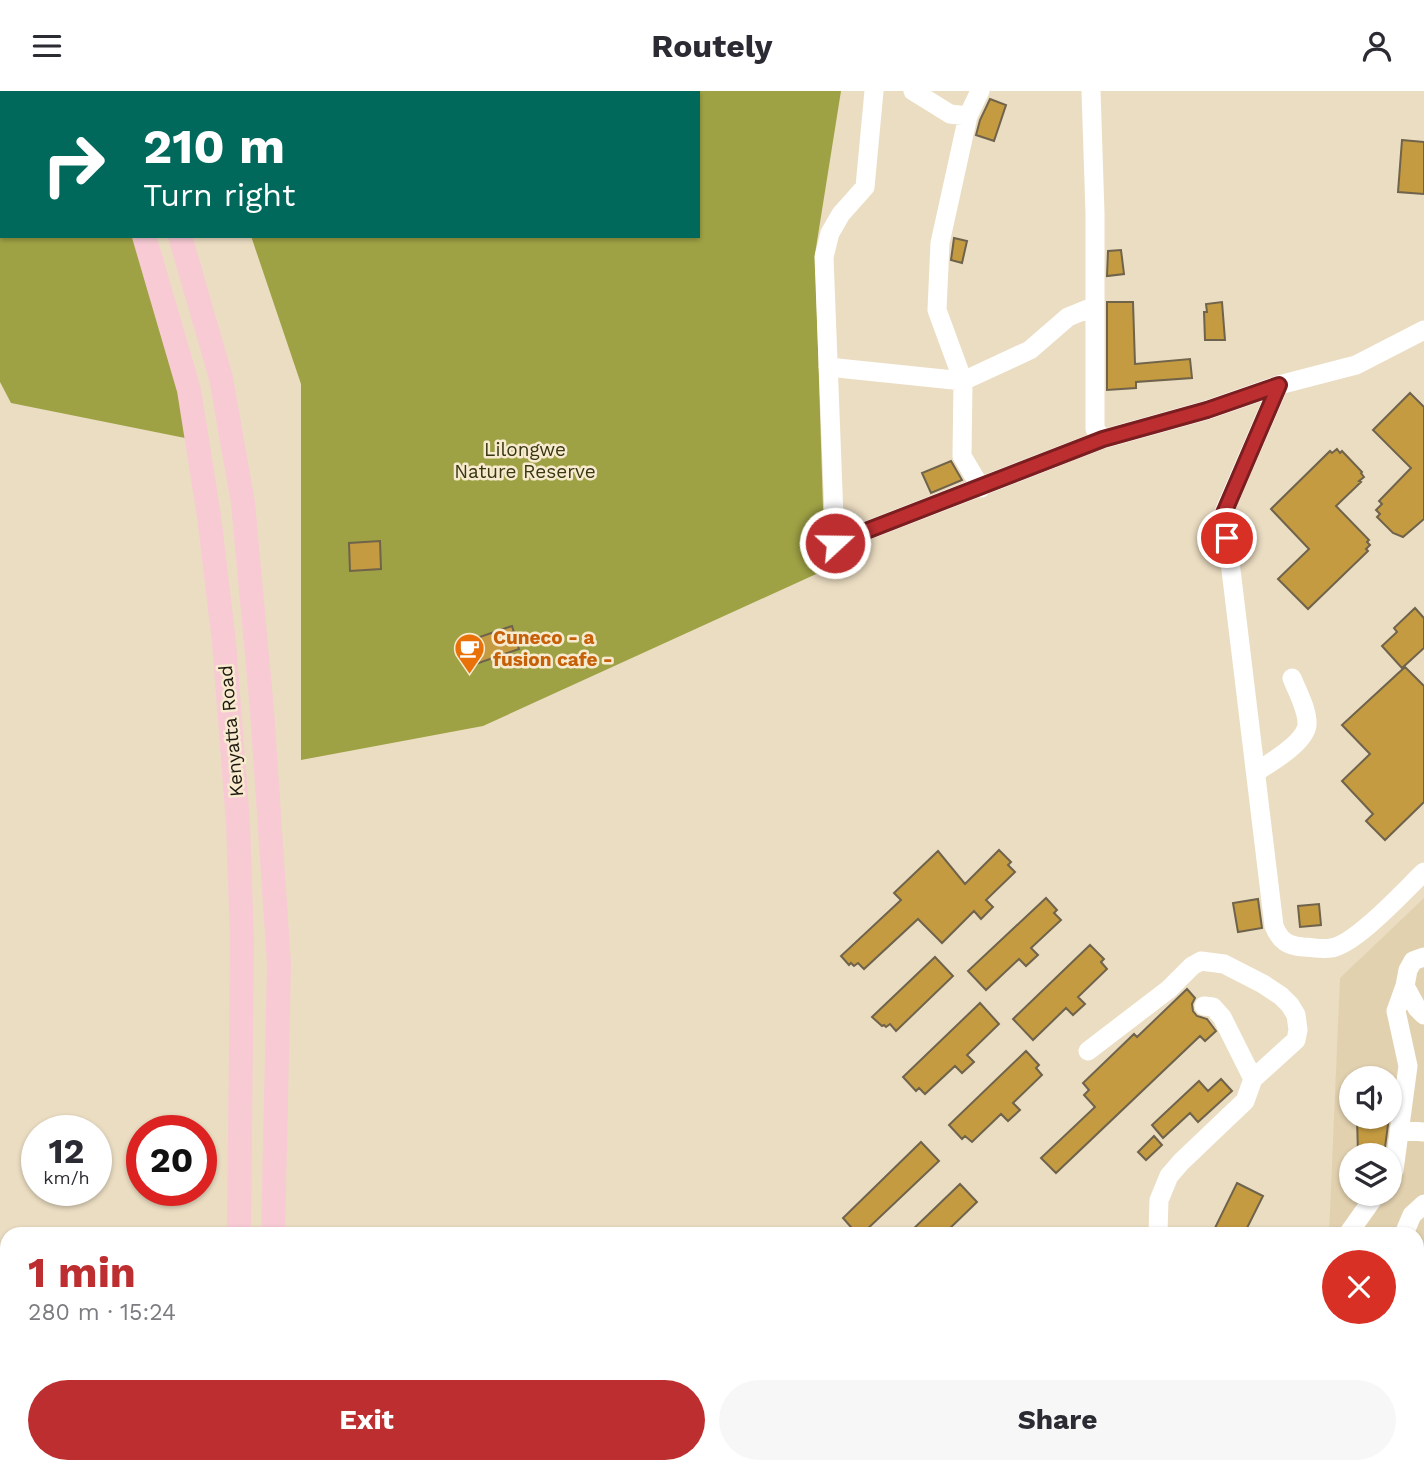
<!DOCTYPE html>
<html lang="en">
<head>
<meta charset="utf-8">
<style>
	:root { --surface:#fff; --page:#f7f7f7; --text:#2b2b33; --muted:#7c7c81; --accent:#bd2e30 }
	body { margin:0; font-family:"Work Sans",sans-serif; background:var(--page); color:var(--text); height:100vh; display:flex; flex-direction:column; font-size:26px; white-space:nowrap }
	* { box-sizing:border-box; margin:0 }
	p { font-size:23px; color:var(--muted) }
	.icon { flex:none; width:38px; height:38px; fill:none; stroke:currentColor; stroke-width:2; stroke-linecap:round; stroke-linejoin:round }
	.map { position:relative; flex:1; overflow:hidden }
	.drawer { position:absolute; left:0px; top:1136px; width:1424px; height:247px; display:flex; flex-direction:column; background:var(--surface); border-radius:21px 21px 0 0; box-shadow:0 2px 5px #0004 }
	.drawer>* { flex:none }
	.top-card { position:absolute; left:0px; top:0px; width:700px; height:147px; box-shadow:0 2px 5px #0004; background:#00695c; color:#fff; overflow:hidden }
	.tools { position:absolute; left:1339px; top:975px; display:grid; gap:14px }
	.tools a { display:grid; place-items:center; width:63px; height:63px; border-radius:50%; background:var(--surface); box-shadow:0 2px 5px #0004; font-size:35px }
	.speed { position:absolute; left:21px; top:1024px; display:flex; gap:14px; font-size:35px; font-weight:700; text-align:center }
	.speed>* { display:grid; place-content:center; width:91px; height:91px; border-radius:50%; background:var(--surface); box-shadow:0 2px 5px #0004; line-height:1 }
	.speed small { font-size:18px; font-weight:400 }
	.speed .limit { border:10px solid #d22; background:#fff; color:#111 }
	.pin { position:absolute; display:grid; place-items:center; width:60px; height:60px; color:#fff; margin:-30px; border:4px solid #fff; border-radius:50%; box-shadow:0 2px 7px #0007 }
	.me { position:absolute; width:77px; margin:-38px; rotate:69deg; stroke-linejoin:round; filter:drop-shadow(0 0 5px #0008) }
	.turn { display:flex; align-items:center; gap:24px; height:147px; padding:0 28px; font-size:32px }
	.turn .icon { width:91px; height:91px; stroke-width:2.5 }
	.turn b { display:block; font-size:49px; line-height:60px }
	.round { display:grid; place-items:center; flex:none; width:74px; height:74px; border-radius:37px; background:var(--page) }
	.head { display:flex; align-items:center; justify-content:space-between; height:119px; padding:0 28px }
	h1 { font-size:42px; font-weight:700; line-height:52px; color:var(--accent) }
	.button { display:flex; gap:14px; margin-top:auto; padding:14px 28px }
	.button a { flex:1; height:80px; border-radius:42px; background:var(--accent); color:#fff; font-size:28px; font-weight:700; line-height:80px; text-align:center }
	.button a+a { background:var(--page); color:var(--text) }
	header { display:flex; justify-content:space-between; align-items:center; height:91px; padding:0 28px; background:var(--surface); font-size:32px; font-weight:700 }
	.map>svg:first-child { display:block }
	.built { fill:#e2d1af; fill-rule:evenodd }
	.forest { fill:#9fa244 }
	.building { fill:#c49b41; stroke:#6f634b; stroke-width:2 }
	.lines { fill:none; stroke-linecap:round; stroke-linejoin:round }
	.minor { stroke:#fff; stroke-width:19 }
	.major { stroke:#f7cad4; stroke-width:24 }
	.route-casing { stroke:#7b1e1f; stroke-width:18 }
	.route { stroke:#bd2e30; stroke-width:12 }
	.labels { text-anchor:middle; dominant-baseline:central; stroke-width:5; stroke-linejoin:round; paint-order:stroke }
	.park-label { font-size:19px; fill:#373810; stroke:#f8eacf }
	.food-label { font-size:19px; font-weight:bold; fill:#c56008; stroke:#f8eacf; text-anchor:start }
	.street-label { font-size:19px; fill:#1e1910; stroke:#f8eacf }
</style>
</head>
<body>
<header><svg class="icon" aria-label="menu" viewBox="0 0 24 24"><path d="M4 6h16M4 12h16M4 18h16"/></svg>Routely<svg class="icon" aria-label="person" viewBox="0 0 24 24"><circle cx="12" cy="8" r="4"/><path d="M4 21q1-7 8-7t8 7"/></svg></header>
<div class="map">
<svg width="1424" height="1381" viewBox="0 0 1424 1381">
	<rect width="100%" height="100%" fill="#ebddc2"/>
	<!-- built -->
	<path class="built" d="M 1424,807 L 1424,1381 L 1256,1381 L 1251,1376 L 1418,1376 L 1418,1143 L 1329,1143 L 1340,887 ZM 1351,987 L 1390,987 L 1390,1026 L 1351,1026 ZM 1351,1064 L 1390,1064 L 1390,1102 L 1351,1102 Z"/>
	<!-- forest -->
	<path class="forest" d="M 0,0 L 100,0 L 101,2 L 2,2 L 2,145 L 143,145 L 205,351 L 11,312 L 0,291 Z
		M 203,0 L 841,0 L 815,163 L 825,479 L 483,635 L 301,669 L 301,293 L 251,145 L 698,145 L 698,2 Z"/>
	<!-- building -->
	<path class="building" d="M 990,8 L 1006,14 L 994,50 L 976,44 L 980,29 Z
		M 1402,49 L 1424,51 L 1424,103 L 1398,101 Z
		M 954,147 L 967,150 L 962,172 L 951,169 Z
		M 1121,159 L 1124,183 L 1107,185 L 1108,160 Z
		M 1107,211 L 1133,211 L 1135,273 L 1190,268 L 1192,287 L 1136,291 L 1136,297 L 1107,299 Z
		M 1222,211 L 1225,249 L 1205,249 L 1204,221 L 1207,221 L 1206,213 Z
		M 1410,302 L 1424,316 L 1424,428 L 1403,446 L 1393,442 L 1377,426 L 1380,423 L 1376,419 L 1382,413 L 1379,410 L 1411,377 L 1373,339 Z
		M 1337,358 L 1340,362 L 1342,360 L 1362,381 L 1361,382 L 1364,386 L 1359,390 L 1361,391 L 1336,415 L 1369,449 L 1367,451 L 1370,454 L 1366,458 L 1368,460 L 1308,518 L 1278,488 L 1309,458 L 1271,418 L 1330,360 L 1332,362 Z
		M 951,370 L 962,389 L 931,402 L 922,382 Z
		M 380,450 L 381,478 L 350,480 L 349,452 Z
		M 1415,517 L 1424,527 L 1424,557 L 1402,577 L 1382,555 L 1397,541 L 1394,537 Z
		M 512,535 L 519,558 L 470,575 L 462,552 Z
		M 1405,576 L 1424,595 L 1424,711 L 1385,749 L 1366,730 L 1373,723 L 1342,690 L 1370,663 L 1342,634 Z
		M 999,759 L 1011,771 L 1008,774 L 1015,781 L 986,809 L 993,816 L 981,828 L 974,820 L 942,852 L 918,828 L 864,878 L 858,872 L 854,875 L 851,872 L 849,874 L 841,865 L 901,809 L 894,802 L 938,760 L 965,793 Z
		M 1046,807 L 1057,819 L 1054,822 L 1061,829 L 1031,857 L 1038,864 L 1026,875 L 1019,868 L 986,899 L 968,880 Z
		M 1258,808 L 1262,837 L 1238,841 L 1233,812 Z
		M 1319,813 L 1321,834 L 1300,836 L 1298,815 Z
		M 1090,854 L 1104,868 L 1101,871 L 1107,878 L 1078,906 L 1085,913 L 1073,924 L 1066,917 L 1033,949 L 1013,928 Z
		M 935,866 L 953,885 L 896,940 L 890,933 L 886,936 L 884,934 L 882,935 L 872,926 Z
		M 1187,898 L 1195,907 L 1192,913 L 1193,920 L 1197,925 L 1207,928 L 1216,940 L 1205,950 L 1200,945 L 1056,1082 L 1041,1067 L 1095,1016 L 1084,1004 L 1089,999 L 1083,992 L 1134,943 L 1137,946 Z
		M 980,912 L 999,933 L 967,964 L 974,971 L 962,982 L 955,975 L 925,1003 L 919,997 L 916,1000 L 903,986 Z
		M 1026,960 L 1039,974 L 1036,977 L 1042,984 L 1013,1012 L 1020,1019 L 1008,1030 L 1001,1023 L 972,1051 L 965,1045 L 962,1048 L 949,1034 Z
		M 1221,988 L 1232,1000 L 1198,1031 L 1190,1022 L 1163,1047 L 1152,1034 L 1199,990 L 1208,1000 Z
		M 1357,1026 L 1389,1026 L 1384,1064 L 1358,1064 Z
		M 1154,1045 L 1162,1054 L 1146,1069 L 1138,1061 Z
		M 921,1051 L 939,1070 L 862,1143 L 857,1143 L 843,1127 Z
		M 1237,1092 L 1263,1105 L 1244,1143 L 1212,1143 Z
		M 960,1093 L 977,1111 L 944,1143 L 908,1143 Z"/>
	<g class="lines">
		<!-- minor -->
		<path class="minor" d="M 874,0 L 865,96 L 841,123 L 830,142 L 824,166 L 835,452 L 1103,348
			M 913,0 L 950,23 L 968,25
			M 980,0 L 968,25 L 940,152 L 937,219 L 963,290 L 962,365 L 981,397
			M 1091,0 L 1095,122 L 1095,338 L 1103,348 L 1207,319 L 1279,294 L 1356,274 L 1424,239
			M 828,276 L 963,290 L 1030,259 L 1068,226 L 1095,215
			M 1279,294 L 1224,421 L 1274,835 C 1280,850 1288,855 1303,856 C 1312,856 1322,859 1331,857 C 1355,854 1404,800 1424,781
			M 1256,681 C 1270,672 1305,652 1307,634 C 1308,619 1297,600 1292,587
			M 1405,895 L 1417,917 L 1424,924
			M 1204,915 L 1213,916 L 1222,926 L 1253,988
			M 1088,960 L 1169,898 L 1192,875 L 1201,870 L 1224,873 L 1263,893 L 1281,905 L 1290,914 L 1296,924 L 1298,939 L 1296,949 L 1253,988 L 1245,1010 L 1181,1071 L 1169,1085 L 1159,1109 L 1158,1143
			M 1399,1039 L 1424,1041
			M 1390,1085 L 1394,1079 L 1408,975 L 1396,920 L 1405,895 L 1408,879 L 1413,870 L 1424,866
			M 1348,1143 L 1377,1102
			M 1404,1143 L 1412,1124 L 1424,1113
			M 1418,1183 L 1424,1195
			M 1418,1224 L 1424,1218
			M 1418,1271 L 1424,1265
			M 690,1376 L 694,1381
			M 1163,1376 L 1165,1381
			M 1338,1376 L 1343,1381
			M 1065,1381 L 1073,1376
			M 1236,1381 L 1242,1376
			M 1266,1381 L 1271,1376"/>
		<!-- major -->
		<path class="major" d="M 88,0 L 89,2
			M 129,0 L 130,2
			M 144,145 L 189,299 L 209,425 L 224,551 L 238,732 L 242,850 L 239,1143
			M 180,145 L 221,287 L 243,412 L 262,619 L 279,873 L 273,1143
			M 230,1381 L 231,1376
			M 266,1381 L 266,1376"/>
	</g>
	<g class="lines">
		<defs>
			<path id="route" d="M 835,452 L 1103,348 L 1207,319 L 1279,294 L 1224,422 L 1227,447"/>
		</defs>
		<!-- route casing -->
		<use href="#route" class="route-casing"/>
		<!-- route -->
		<use href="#route" class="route"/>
	</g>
	<!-- icons -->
	<defs>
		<symbol id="cafe-pin" viewBox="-11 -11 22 30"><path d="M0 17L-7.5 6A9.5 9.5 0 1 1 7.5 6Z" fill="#e8710a" stroke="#f8eacf"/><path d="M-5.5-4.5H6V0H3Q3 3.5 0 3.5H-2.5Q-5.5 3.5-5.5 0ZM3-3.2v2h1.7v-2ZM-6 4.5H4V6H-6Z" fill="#fff"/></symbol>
	</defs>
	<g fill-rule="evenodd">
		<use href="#cafe-pin" x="452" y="540" width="35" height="47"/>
	</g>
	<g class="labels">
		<!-- park labels -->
		<g class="park-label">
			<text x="525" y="358">Lilongwe<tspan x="525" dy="22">Nature Reserve</tspan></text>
		</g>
		<!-- food labels -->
		<g class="food-label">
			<text x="493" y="546">Cuneco - a<tspan x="493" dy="22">fusion cafe -</tspan></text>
		</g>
		<!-- street labels -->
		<g class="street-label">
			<text transform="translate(231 640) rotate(-95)">Kenyatta Road</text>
		</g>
	</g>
</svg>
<div class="tools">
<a><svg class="icon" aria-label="sound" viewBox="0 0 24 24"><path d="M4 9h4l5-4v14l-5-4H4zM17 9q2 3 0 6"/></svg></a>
<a><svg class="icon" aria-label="layers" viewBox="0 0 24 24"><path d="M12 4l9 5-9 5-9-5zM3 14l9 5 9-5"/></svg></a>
</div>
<div class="speed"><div>12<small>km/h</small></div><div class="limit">20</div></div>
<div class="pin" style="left:1227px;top:447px;background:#d93025"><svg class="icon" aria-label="arrive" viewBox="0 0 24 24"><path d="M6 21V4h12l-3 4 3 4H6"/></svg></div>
<svg class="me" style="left:835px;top:452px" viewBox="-20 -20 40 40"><circle r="17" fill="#bd2e30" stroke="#fff" stroke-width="3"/><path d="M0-11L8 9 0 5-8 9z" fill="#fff"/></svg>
<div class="top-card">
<div class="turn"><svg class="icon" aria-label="right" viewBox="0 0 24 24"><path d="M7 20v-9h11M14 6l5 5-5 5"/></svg><div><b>210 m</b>Turn right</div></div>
</div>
<section class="drawer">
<div class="head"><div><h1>1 min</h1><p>280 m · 15:24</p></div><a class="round" style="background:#d93025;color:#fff"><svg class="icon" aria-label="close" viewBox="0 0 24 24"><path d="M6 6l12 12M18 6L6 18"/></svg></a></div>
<div class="button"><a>Exit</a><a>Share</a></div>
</section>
</div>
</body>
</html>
